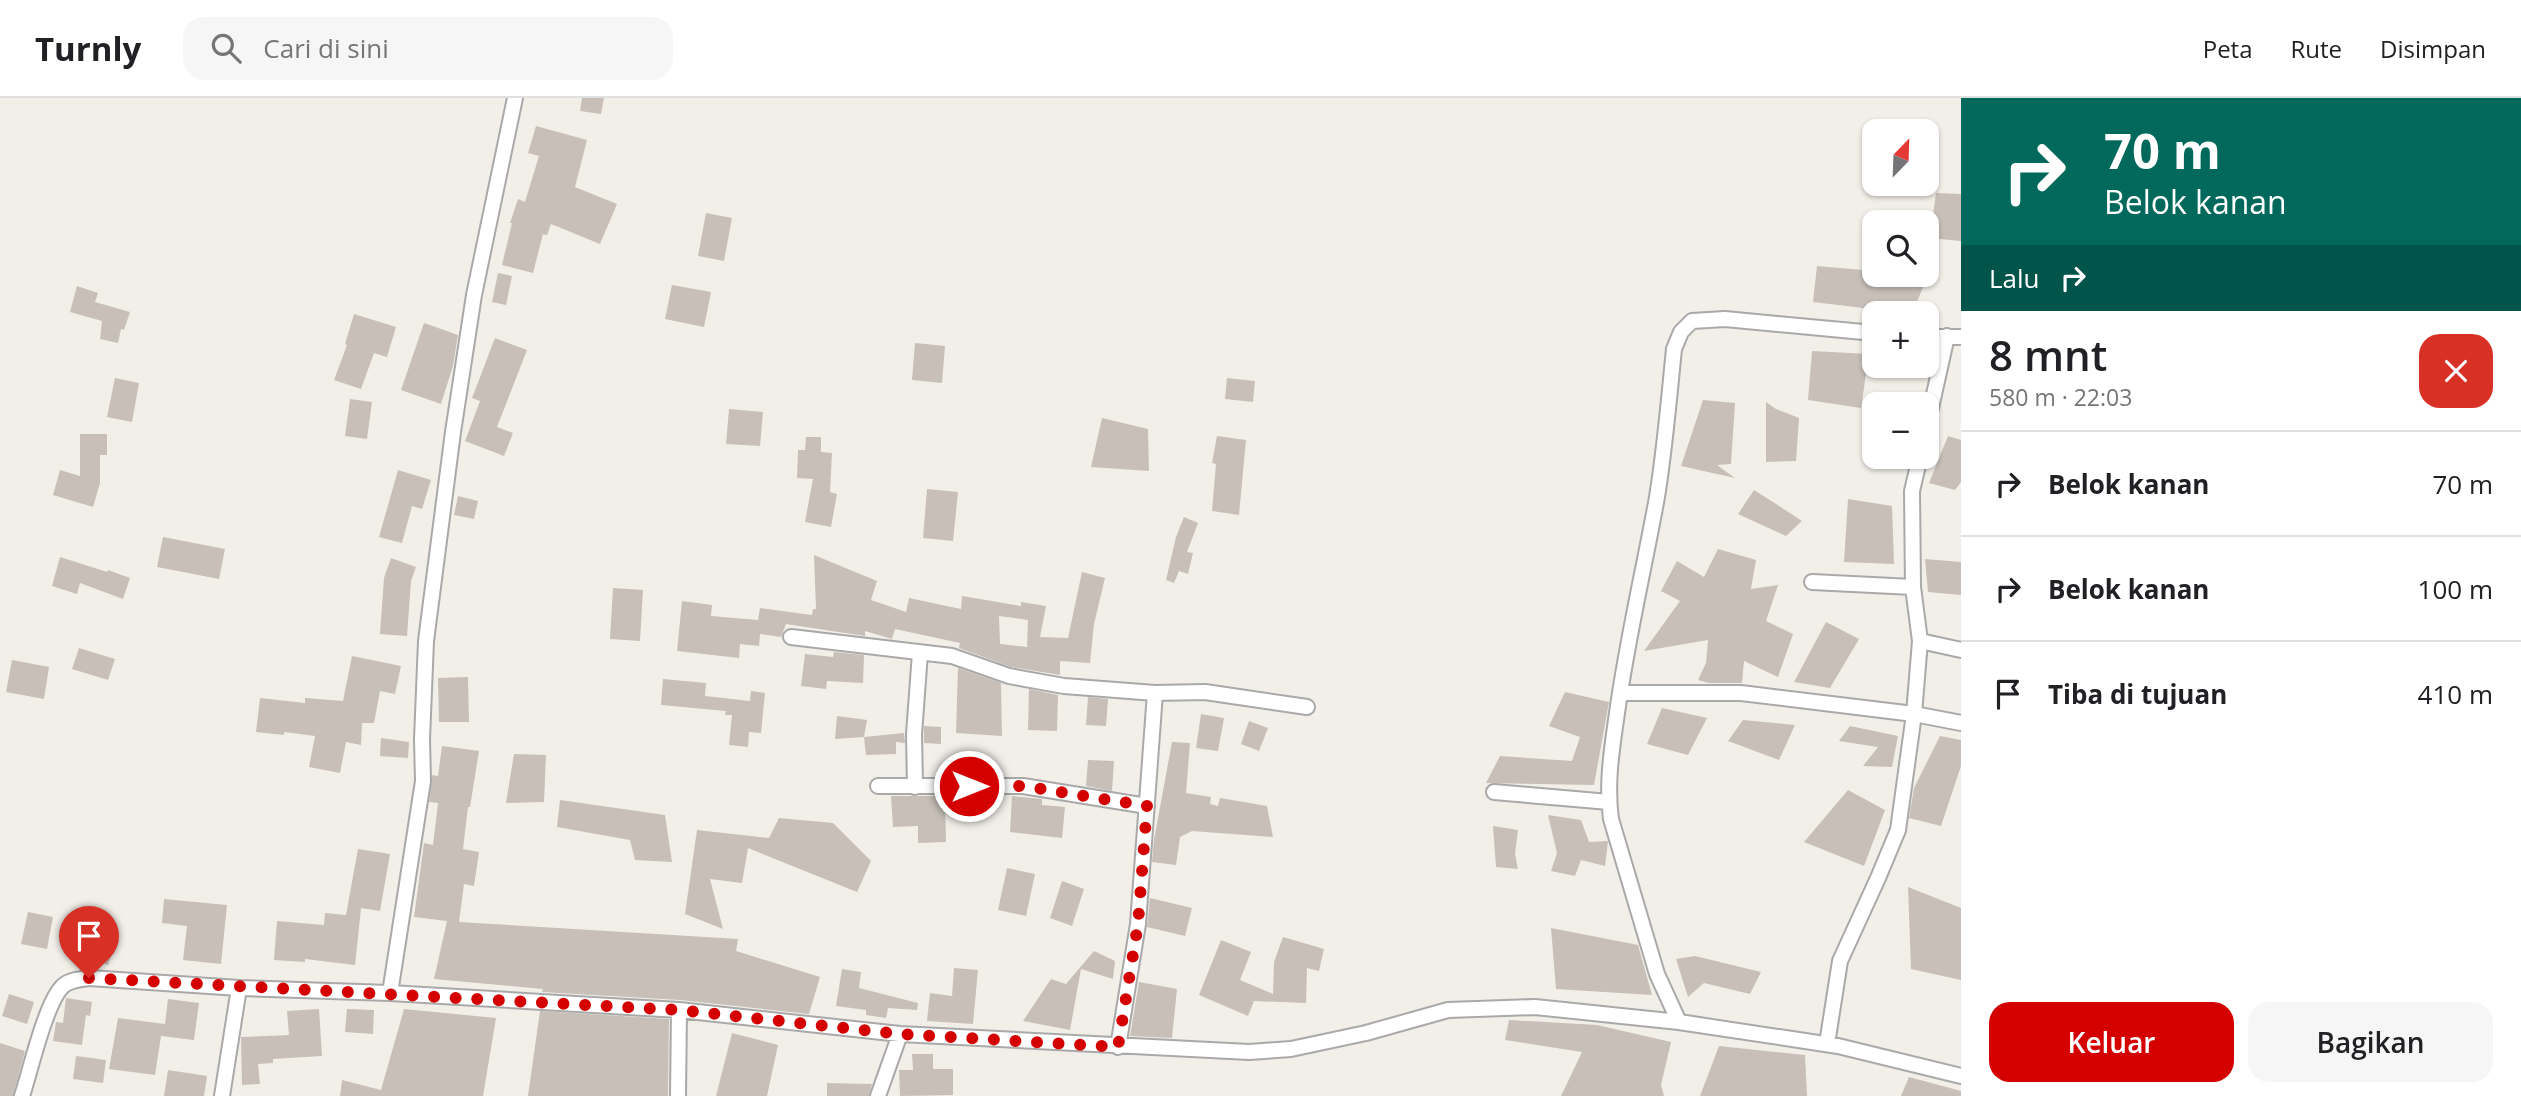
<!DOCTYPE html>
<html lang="id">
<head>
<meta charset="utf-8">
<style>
	:root { --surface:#fff; --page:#f6f6f6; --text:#202124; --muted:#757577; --line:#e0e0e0; --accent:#d40000 }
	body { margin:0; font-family:"Open Sans",sans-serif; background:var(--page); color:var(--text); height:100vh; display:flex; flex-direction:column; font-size:26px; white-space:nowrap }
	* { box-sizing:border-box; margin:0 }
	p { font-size:23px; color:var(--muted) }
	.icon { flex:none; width:38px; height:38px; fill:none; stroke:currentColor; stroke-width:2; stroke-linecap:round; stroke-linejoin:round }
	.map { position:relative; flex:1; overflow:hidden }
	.details { display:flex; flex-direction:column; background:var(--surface); width:560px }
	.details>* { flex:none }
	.hud { background:#00695c; color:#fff; overflow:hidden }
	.needle { width:46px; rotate:23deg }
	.tools { position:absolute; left:1862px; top:21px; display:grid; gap:14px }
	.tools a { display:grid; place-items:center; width:77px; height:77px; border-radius:14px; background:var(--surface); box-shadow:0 2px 5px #0004; font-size:35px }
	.pin { position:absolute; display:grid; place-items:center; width:60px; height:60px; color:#fff; margin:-72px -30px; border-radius:50% 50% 50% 0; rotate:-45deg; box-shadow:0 0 7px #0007 }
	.pin .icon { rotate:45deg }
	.me { position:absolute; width:77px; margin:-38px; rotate:90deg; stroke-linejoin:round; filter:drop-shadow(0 0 5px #0008) }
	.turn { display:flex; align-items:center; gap:24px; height:147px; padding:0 28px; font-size:32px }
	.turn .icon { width:91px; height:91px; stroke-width:2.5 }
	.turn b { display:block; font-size:49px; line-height:60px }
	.then { display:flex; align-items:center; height:66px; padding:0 28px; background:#0003; gap:14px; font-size:26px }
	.round { display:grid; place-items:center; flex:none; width:74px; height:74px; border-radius:21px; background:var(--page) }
	.head { display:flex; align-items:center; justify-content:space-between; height:119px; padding:0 28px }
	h1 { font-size:42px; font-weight:600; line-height:52px }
	.button { display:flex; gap:14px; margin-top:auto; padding:14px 28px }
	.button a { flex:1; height:80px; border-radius:21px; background:var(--accent); color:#fff; font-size:28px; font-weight:600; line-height:80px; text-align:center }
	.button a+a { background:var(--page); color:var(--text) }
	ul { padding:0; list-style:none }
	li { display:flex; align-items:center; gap:21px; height:105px; padding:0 28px; border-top:2px solid var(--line) }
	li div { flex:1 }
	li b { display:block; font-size:26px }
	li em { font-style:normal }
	header { display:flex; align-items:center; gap:42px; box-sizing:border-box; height:98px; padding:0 35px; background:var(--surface); border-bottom:2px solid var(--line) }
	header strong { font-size:33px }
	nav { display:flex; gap:38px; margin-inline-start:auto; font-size:24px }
	.search { width:490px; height:63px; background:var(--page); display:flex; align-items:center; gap:18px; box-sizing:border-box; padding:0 24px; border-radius:21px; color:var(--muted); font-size:26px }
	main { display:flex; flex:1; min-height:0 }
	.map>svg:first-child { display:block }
	.building { fill:#c7bfb8; fill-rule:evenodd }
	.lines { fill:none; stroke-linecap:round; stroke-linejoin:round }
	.minor-casing { stroke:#a9a9a9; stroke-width:18 }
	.minor { stroke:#fff; stroke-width:14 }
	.route { stroke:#d40000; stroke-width:12; stroke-dasharray:0 21.6 }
</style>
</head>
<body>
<header>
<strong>Turnly</strong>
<div class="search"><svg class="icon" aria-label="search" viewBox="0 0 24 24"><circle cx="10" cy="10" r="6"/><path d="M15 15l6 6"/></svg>Cari di sini</div>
<nav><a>Peta</a><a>Rute</a><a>Disimpan</a></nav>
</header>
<main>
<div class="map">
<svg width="1961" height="998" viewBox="0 0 1961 998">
	<rect width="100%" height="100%" fill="#f2efe9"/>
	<!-- building -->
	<path class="building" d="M 582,0 L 604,0 L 601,16 L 580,13 Z
		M 536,28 L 587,42 L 575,89 L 617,106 L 600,146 L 551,126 L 547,137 L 543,136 L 533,175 L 502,167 L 512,125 L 510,125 L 518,101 L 525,104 L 539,58 L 528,55 Z
		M 1936,95 L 1961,96 L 1961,143 L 1930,140 Z
		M 706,115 L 732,120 L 724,163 L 698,158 Z
		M 1817,168 L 1874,173 L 1874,177 L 1928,178 L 1912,215 L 1905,215 L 1813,204 Z
		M 498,175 L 512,178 L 506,207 L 492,204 Z
		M 672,187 L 711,194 L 704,229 L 665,221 Z
		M 77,188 L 98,195 L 95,204 L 130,214 L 124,232 L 121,231 L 118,245 L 100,241 L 102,223 L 70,214 Z
		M 354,216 L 396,229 L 387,259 L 374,255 L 361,291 L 334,282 L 347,247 L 345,246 Z
		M 424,225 L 458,237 L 453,268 L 441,306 L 401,292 Z
		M 495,240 L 527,252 L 497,329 L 513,335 L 504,358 L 465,343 L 480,303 L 472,300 Z
		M 915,245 L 945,248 L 942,285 L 912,282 Z
		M 1812,253 L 1869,256 L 1861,310 L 1808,302 Z
		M 115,280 L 139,285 L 132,324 L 107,319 Z
		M 1227,280 L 1255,283 L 1253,304 L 1225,301 Z
		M 350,301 L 372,304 L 367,341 L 345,338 Z
		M 1703,302 L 1735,305 L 1731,366 L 1717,367 L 1735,380 L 1681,368 Z
		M 1766,304 L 1776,311 L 1799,320 L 1796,363 L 1766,364 Z
		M 729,311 L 763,314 L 760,348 L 726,346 Z
		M 1102,320 L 1148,331 L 1149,373 L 1091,369 Z
		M 80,336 L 107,336 L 107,357 L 100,357 L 100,385 L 93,409 L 53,397 L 60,372 L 80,378 Z
		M 1217,338 L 1246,342 L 1239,417 L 1212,413 L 1216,366 L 1212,365 Z
		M 1948,338 L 1961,342 L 1961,384 L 1955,392 L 1929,385 Z
		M 806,339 L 821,339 L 821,354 L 832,355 L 830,394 L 837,396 L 831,429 L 805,424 L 813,381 L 797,380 L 798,352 L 805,352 Z
		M 398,372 L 431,382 L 422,411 L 412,408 L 402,445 L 379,439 Z
		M 927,391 L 958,394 L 953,443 L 923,440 Z
		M 1754,392 L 1776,406 L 1802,423 L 1786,438 L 1738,416 Z
		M 458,398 L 478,403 L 474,421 L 454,417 Z
		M 1848,401 L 1892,408 L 1894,466 L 1844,464 Z
		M 1184,419 L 1198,425 L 1187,454 L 1193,455 L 1188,476 L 1179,473 L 1174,485 L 1166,482 L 1176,439 Z
		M 163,439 L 225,451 L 219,481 L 157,469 Z
		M 1718,451 L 1756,462 L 1751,491 L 1778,487 L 1766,523 L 1793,536 L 1778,579 L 1744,563 L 1742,585 L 1709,585 L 1698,582 L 1706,565 L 1708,542 L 1644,553 L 1680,503 L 1661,493 L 1677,463 L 1704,479 Z
		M 814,457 L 877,483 L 871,502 L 906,514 L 909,500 L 961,511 L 962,498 L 1021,508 L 1021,504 L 1046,508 L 1040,539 L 1068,540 L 1082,474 L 1105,480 L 1094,526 L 1090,565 L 1060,563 L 1060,577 L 1011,569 L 959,550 L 960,545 L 895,531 L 892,541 L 865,533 L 865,538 L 786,526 L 781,539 L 760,536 L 759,548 L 740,546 L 739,560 L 677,553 L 682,503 L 712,507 L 711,518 L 758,522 L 760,510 L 812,517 L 813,511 L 816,511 ZM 999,518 L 1028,522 L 1027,549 L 1000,546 Z
		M 60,459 L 107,474 L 108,472 L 130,480 L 123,501 L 80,485 L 77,496 L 52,488 Z
		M 391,460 L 416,469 L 411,483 L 407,538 L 380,536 L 384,480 Z
		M 1925,461 L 1961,464 L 1961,497 L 1928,494 Z
		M 613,490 L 643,492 L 640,543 L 610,541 Z
		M 1826,524 L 1859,541 L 1830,590 L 1794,584 Z
		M 79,550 L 115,561 L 108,582 L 72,571 Z
		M 834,554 L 864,557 L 863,585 L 827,583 L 826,591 L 801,588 L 805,556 L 833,559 Z
		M 352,558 L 401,568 L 395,596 L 380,593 L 374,625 L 362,625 L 361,647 L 346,644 L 340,675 L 309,669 L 315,638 L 284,634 L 284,637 L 256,634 L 260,600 L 305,605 L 305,600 L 343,603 Z
		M 12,562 L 49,569 L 44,601 L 6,594 Z
		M 958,570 L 1001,585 L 1002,638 L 956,635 Z
		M 468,579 L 469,624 L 439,624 L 438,580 Z
		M 663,581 L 706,585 L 705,598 L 750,603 L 751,593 L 765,595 L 761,635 L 749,634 L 748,649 L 729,647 L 732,617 L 725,617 L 726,613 L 661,607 Z
		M 1029,591 L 1058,597 L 1057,633 L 1028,632 Z
		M 1565,594 L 1609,604 L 1594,687 L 1486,685 L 1500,658 L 1572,663 L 1580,639 L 1549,628 Z
		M 1088,599 L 1108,601 L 1106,628 L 1086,627 Z
		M 1662,610 L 1707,620 L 1688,657 L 1647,646 Z
		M 1201,616 L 1224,620 L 1218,653 L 1196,650 Z
		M 837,618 L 867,622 L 864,639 L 835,641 Z
		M 1743,622 L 1795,627 L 1779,662 L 1728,643 Z
		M 1249,623 L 1268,630 L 1259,653 L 1241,646 Z
		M 924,628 L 941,629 L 941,646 L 924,645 Z
		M 1850,628 L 1898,638 L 1892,669 L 1863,668 L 1878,649 L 1839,643 Z
		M 904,635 L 905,645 L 896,644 L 896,656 L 866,657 L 864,639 Z
		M 1940,638 L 1961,642 L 1961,668 L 1941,728 L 1909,720 L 1914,690 Z
		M 381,640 L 409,644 L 408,660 L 380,658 Z
		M 1172,644 L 1190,645 L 1186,695 L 1211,699 L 1210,706 L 1218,708 L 1220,700 L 1267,708 L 1273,739 L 1192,733 L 1180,739 L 1176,767 L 1152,764 L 1154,742 Z
		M 442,648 L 479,653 L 470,709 L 468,709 L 463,751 L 479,754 L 474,788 L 464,786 L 459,824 L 738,841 L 736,853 L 820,879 L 809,916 L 680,902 L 542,894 L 543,891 L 434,881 L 447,823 L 414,819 L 424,745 L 433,747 L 438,705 L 429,704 L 432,677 L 438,678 Z
		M 514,656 L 546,657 L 544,704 L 506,705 Z
		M 1088,662 L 1114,663 L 1112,693 L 1086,688 Z
		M 1848,692 L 1885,712 L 1864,768 L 1804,744 Z
		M 891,698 L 945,698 L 946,744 L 918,745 L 918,728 L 893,729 Z
		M 1012,698 L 1042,701 L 1042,707 L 1065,709 L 1062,740 L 1010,734 Z
		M 560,702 L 665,717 L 672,764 L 635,762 L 630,742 L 557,729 Z
		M 1548,717 L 1581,722 L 1589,744 L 1608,743 L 1605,768 L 1581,762 L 1575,778 L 1551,773 L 1557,755 Z
		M 779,720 L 833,725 L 871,763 L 857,794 L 748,750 L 742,785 L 710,781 L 723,831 L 685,816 L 697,732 L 769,740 Z
		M 1493,728 L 1518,732 L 1515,756 L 1518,771 L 1496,769 Z
		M 358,751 L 390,756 L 380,813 L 361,810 L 355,867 L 305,861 L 305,864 L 274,862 L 277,823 L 324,827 L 325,815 L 346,817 Z
		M 1007,770 L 1035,776 L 1026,818 L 998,812 Z
		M 1062,783 L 1084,791 L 1072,828 L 1050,820 Z
		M 1908,789 L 1961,810 L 1961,882 L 1911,871 Z
		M 1150,800 L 1192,810 L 1185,838 L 1147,829 Z
		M 164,801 L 227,807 L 221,866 L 183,862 L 187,828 L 162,825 Z
		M 28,814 L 53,819 L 47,851 L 21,846 Z
		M 91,826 L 119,835 L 108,867 L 80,858 Z
		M 1551,830 L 1638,847 L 1652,897 L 1556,891 Z
		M 1283,839 L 1324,851 L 1319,873 L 1307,870 L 1306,905 L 1254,903 L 1248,918 L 1199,897 L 1221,842 L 1251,854 L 1240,882 L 1273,896 L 1274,864 Z
		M 1094,853 L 1115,863 L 1113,881 L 1081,871 L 1070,932 L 1023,923 L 1051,881 L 1066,886 Z
		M 1695,858 L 1761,874 L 1750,896 L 1704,885 L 1688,899 L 1676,861 Z
		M 954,870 L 978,872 L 973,926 L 927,923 L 930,895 L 952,898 Z
		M 842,871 L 861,874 L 859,890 L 918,905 L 917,912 L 888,910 L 886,920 L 866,917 L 866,912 L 836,908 Z
		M 1139,884 L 1177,891 L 1172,940 L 1130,938 Z
		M 9,896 L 34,904 L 27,926 L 2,918 Z
		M 66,900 L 92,904 L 90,918 L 86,917 L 82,947 L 53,943 L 56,924 L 63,925 Z
		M 168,901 L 199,905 L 194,942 L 161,938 L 155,977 L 109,971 L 118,920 L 165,926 Z
		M 319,911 L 322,958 L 273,961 L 273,965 L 258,966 L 260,986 L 242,987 L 241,939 L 289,937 L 287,913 Z
		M 347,911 L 374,912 L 373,936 L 345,934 Z
		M 404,911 L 496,920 L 483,998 L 340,998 L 342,982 L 381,992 Z
		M 540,913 L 669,921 L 668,998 L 528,998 Z
		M 1509,922 L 1597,927 L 1671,944 L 1661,987 L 1664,998 L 1561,998 L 1582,954 L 1505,942 Z
		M 732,935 L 778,947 L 767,998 L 716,998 Z
		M 0,945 L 25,953 L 13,998 L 0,998 Z
		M 1719,948 L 1805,957 L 1807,998 L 1700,998 Z
		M 912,956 L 933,956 L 933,971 L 953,971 L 953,997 L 900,998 L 899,972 L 913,972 Z
		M 76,958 L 106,962 L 103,985 L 73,981 Z
		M 168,972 L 207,978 L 204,998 L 164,998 Z
		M 1909,979 L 1961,993 L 1961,998 L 1901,998 Z
		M 827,985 L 872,986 L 869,998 L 827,998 Z"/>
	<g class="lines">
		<defs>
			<path id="minor" d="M 515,0 L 474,197 L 453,334 L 426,543 L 422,641 L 423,683 L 390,895 L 679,912 L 900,936 L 1249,954 L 1291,951 L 1366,935 L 1448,912 L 1535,909 L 1679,924 L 1838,948 L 1961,978
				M 1927,239 L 1961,239
				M 1927,328 L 1947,238
				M 1812,484 L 1913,489
				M 791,539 L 952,558 L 1009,578 L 1064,588 L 1155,595 L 1205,594 L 1307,609
				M 1920,543 L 1961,552
				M 1620,595 L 1741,595 L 1914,616 L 1961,625
				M 878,688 L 1023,688 L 1147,708
				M 915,689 L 914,636 L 920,555
				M 1494,694 L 1609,704
				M 1679,924 L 1657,876 L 1611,721 C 1606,685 1612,650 1617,615 C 1627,542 1644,471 1657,399 C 1665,350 1669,300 1674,251 L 1681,234 L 1692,223 L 1725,221 L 1874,235
				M 1827,946 L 1840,863 L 1878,780 L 1898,732 L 1914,616 L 1920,543 L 1913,489 L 1912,393 L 1920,359
				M 1118,949 L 1138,826 L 1155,595
				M 22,998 C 30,974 46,903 63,888 C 69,882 81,881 89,880 L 239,890 L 390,895
				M 222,998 L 239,890
				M 678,998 L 679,912
				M 878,998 L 900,936"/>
		</defs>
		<!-- minor casing -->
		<use href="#minor" class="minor-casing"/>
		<!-- minor -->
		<use href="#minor" class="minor"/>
	</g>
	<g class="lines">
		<!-- route -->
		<path class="route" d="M 89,880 L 679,912 L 900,936 L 1118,949 L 1138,826 L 1147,708 L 1023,688 L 969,688"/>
	</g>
</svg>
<div class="tools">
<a><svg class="needle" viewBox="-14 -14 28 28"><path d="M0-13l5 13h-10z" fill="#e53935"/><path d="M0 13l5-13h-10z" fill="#757577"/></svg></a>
<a><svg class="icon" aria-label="search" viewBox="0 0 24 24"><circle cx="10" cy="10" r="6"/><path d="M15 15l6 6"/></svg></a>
<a>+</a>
<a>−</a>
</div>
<div class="pin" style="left:89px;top:880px;background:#d93025"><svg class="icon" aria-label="arrive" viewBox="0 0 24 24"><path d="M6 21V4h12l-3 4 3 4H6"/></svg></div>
<svg class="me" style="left:969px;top:688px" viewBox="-20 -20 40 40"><circle r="17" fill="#d40000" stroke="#fff" stroke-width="3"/><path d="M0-11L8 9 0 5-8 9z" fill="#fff"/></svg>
</div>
<section class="details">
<div class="hud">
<div class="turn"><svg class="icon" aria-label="right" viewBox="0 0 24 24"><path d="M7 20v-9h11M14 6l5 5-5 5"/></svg><div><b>70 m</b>Belok kanan</div></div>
<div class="then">Lalu<svg class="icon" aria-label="right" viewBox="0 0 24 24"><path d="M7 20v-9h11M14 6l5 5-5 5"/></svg></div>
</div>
<div class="head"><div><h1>8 mnt</h1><p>580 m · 22:03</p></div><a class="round" style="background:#d93025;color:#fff"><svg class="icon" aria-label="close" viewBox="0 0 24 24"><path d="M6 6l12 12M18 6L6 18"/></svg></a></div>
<ul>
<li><svg class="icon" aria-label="right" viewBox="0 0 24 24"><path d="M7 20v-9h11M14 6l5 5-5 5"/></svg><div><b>Belok kanan</b></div><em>70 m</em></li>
<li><svg class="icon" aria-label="right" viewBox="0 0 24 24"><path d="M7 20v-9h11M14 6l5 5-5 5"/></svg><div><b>Belok kanan</b></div><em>100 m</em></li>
<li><svg class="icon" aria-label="arrive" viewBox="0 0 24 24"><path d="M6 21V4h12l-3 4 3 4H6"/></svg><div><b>Tiba di tujuan</b></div><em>410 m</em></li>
</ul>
<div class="button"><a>Keluar</a><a>Bagikan</a></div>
</section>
</main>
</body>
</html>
